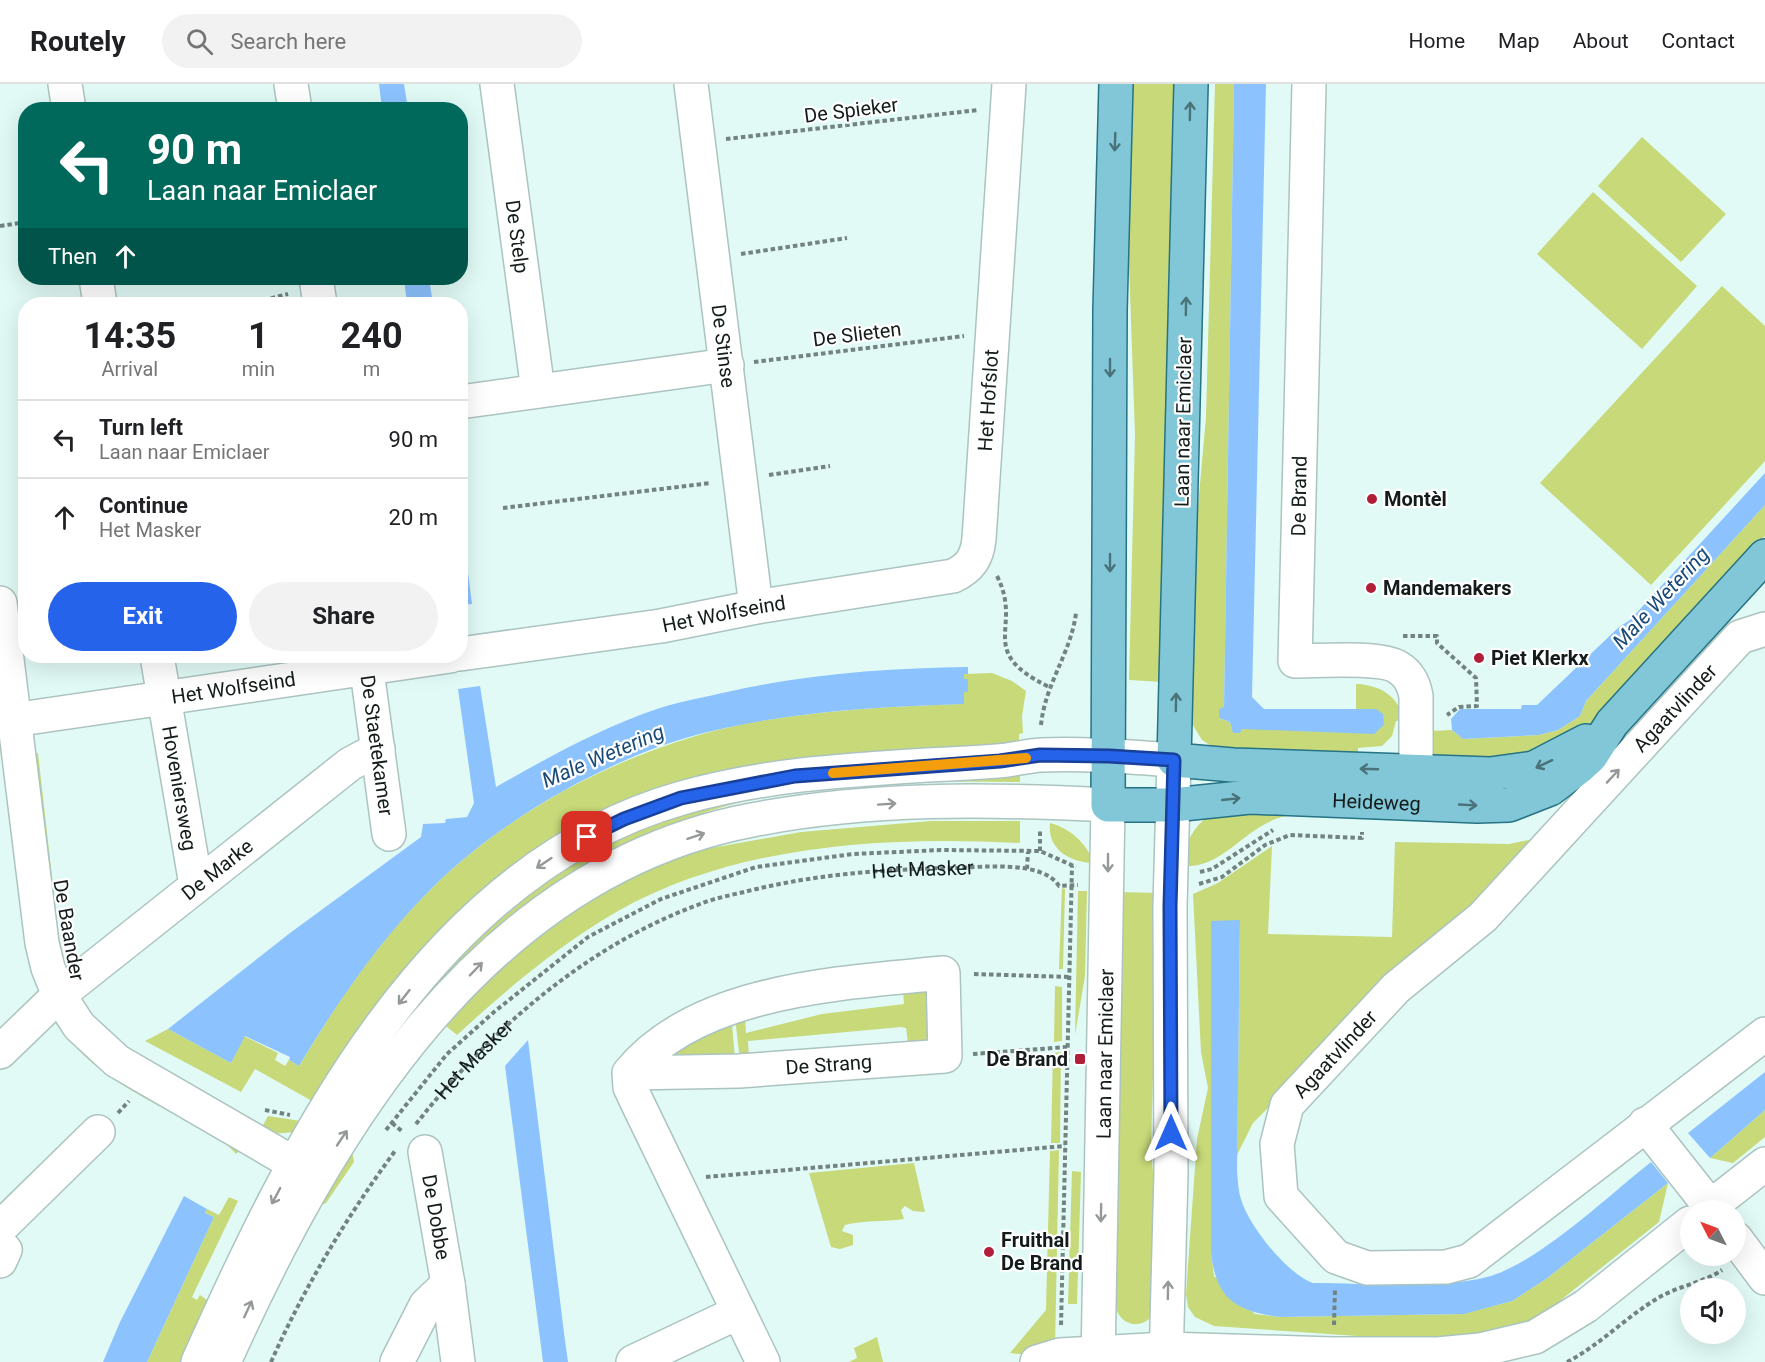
<!DOCTYPE html>
<html lang="en">
<head>
<meta charset="utf-8">
<style>
	:root { --surface:#fff; --page:#f2f2f2; --text:#202124; --muted:#757577; --line:#e0e0e0; --accent:#2563eb }
	body { margin:0; font-family:Roboto,sans-serif; background:var(--page); color:var(--text); height:100vh; display:flex; flex-direction:column; font-size:22px; white-space:nowrap }
	* { box-sizing:border-box; margin:0 }
	p { font-size:20px; color:var(--muted) }
	.icon { flex:none; width:33px; height:33px; fill:none; stroke:currentColor; stroke-width:2; stroke-linecap:round; stroke-linejoin:round }
	.map { position:relative; flex:1; overflow:hidden }
	.panel { position:absolute; left:18px; top:213px; width:450px; height:366px; display:flex; flex-direction:column; background:var(--surface); border-radius:24px; box-shadow:0 6px 24px #0002 }
	.panel>* { flex:none }
	.top-card { position:absolute; left:18px; top:18px; width:450px; height:183px; border-radius:24px; box-shadow:0 6px 24px #0002; background:#00695c; color:#fff; overflow:hidden }
	.needle { width:39px; rotate:312deg }
	.controls { position:absolute; left:1680px; top:1116px; display:grid; gap:12px }
	.controls a { display:grid; place-items:center; width:66px; height:66px; border-radius:50%; background:var(--surface); box-shadow:0 6px 24px #0002; font-size:30px }
	.pin { position:absolute; display:grid; place-items:center; width:51px; height:51px; color:#fff; margin:-26px; border-radius:12px; box-shadow:0 3px 9px #0006 }
	.me { position:absolute; width:66px; margin:-33px; rotate:0deg; stroke-linejoin:round; filter:drop-shadow(0 0 4px #0008) }
	.turn { display:flex; align-items:center; gap:21px; height:126px; padding:0 30px; font-size:27px }
	.turn .icon { width:78px; height:78px; stroke-width:2.5 }
	.turn b { display:block; font-size:42px; line-height:51px }
	.then { display:flex; align-items:center; height:57px; padding:0 30px; background:#0003; gap:12px; font-size:22px }
	.eta { display:flex; justify-content:space-evenly; align-items:center; height:102px; text-align:center }
	.eta b { font-size:36px; font-weight:700; line-height:42px }
	.cta { display:flex; gap:12px; margin-top:auto; padding:12px 30px }
	.cta a { flex:1; height:69px; border-radius:36px; background:var(--accent); color:#fff; font-size:24px; font-weight:700; line-height:69px; text-align:center }
	.cta a+a { background:var(--page); color:var(--text) }
	ul { padding:0; list-style:none }
	li { display:flex; align-items:center; gap:18px; height:78px; padding:0 30px; border-top:2px solid var(--line) }
	li div { flex:1 }
	li b { display:block; font-size:22px }
	li em { font-style:normal }
	header { display:flex; align-items:center; gap:36px; box-sizing:border-box; height:84px; padding:0 30px; background:var(--surface); border-bottom:2px solid var(--line) }
	header strong { font-size:28px }
	nav { display:flex; gap:33px; margin-inline-start:auto; font-size:21px }
	.search { width:420px; height:54px; background:var(--page); display:flex; align-items:center; gap:15px; box-sizing:border-box; padding:0 21px; border-radius:33px; color:var(--muted); font-size:22px }
	.map>svg:first-child { display:block }
	.green { fill:#c7d979 }
	.water { fill:#8cc3fe }
	.lines { fill:none; stroke-linecap:round; stroke-linejoin:round }
	.minor-casing { stroke:#acc4c0; stroke-width:36 }
	.major-casing { stroke:#257384; stroke-width:36 }
	.path { stroke:#728380; stroke-width:4; stroke-dasharray:4.5 3; stroke-linecap:butt }
	.minor { stroke:#fff; stroke-width:33 }
	.major { stroke:#82c7d7; stroke-width:33 }
	.oneway { stroke:#4a7279 }
	.oneway2 { stroke:#959998 }
	.route-casing { stroke:#184099; stroke-width:15 }
	.route { stroke:#2563eb; stroke-width:10 }
	.slow { stroke:#f59e0b; stroke-width:10 }
	.poi-dot { fill:#b11e38; stroke:#fff; stroke-width:2 }
	.labels { text-anchor:middle; dominant-baseline:central; stroke-width:4.5; stroke-linejoin:round; paint-order:stroke }
	.street-label { font-size:20px; fill:#131c1b; stroke:#fff }
	.poi-label { font-size:20px; font-weight:bold; fill:#131c1b; stroke:#fff; text-anchor:start }
	.water-label { font-size:21px; font-style:italic; fill:#194a79; stroke:#fff }
</style>
</head>
<body>
<header>
<strong>Routely</strong>
<div class="search"><svg class="icon" aria-label="search" viewBox="0 0 24 24"><circle cx="10" cy="10" r="6"/><path d="M15 15l6 6"/></svg>Search here</div>
<nav><a>Home</a><a>Map</a><a>About</a><a>Contact</a></nav>
</header>
<div class="map">
<svg width="1765" height="1278" viewBox="0 0 1765 1278">
	<rect width="100%" height="100%" fill="#e1faf6"/>
	<!-- green -->
	<path class="green" d="M 1130,0 L 1176,0 L 1162,598 L 1129,596 L 1135,351 L 1127,123 Z
		M 1215,0 L 1234,0 L 1224,624 L 1219,625 L 1219,634 L 1230,638 L 1233,648 L 1240,649 L 1241,645 L 1376,625 L 1356,626 L 1356,600 C 1381,601 1398,612 1404,636 L 1396,637 L 1392,652 L 1382,662 L 1358,664 L 1358,670 L 1216,665 L 1202,656 L 1191,638 L 1194,467 L 1206,333 Z
		M 1642,53 L 1726,130 L 1681,178 L 1598,102 Z
		M 1593,108 L 1697,202 L 1642,265 L 1537,170 Z
		M 1722,202 L 1765,242 L 1765,377 L 1651,501 L 1540,399 Z
		M 1765,421 L 1765,452 L 1588,642 L 1508,678 L 1488,673 L 1437,673 C 1428,666 1431,657 1431,647 L 1452,646 L 1463,655 L 1539,651 L 1558,646 L 1580,632 L 1586,617 Z
		M 992,589 L 1012,597 L 1026,607 L 1022,632 L 1023,649 L 1019,650 L 1019,663 L 953,673 L 560,754 L 321,1022 L 255,985 L 241,1008 L 145,957 L 168,945 L 231,979 L 244,952 L 278,969 L 275,976 L 285,982 L 289,976 L 299,982 C 338,917 381,853 435,801 C 520,718 644,657 760,637 C 827,626 895,622 963,620 L 964,608 L 968,607 L 968,595 L 964,595 L 964,590 Z
		M 38,669 L 56,828 L 53,829 L 33,670 Z
		M 1020,686 L 1020,698 C 928,697 831,695 741,718 C 613,750 500,837 416,937 C 390,968 368,1003 345,1036 L 334,1029 L 390,943 L 455,861 L 501,818 L 543,786 L 584,760 L 643,733 L 698,717 L 814,695 Z
		M 1220,726 L 1357,734 C 1335,733 1309,728 1287,732 C 1248,738 1224,785 1184,782 C 1183,758 1197,735 1220,726 Z
		M 931,737 L 1020,737 L 1020,759 C 887,752 737,760 618,827 C 559,861 507,905 457,951 L 446,942 L 518,855 L 678,770 L 801,748 Z
		M 1050,739 C 1072,745 1085,759 1095,779 C 1071,779 1047,766 1050,739 Z
		M 1539,754 L 1253,1039 L 1237,1071 L 1240,837 L 1211,837 L 1211,1168 L 1214,1192 L 1255,1230 L 1280,1233 L 1463,1230 L 1512,1217 L 1546,1195 L 1668,1099 L 1659,1138 L 1542,1231 L 1527,1239 L 1444,1258 L 1214,1242 L 1195,1233 L 1188,1223 L 1186,1210 L 1197,1055 L 1208,1004 L 1201,968 L 1193,810 L 1218,799 L 1272,762 L 1268,850 L 1392,853 L 1395,758 L 1509,760 Z
		M 1062,804 L 1065,805 L 1063,885 L 1059,885 Z
		M 1078,807 L 1087,807 L 1085,892 L 1075,951 Z
		M 1118,808 L 1158,809 L 1151,1064 L 1158,1150 L 1151,1233 C 1137,1248 1116,1238 1115,1218 Z
		M 1055,902 L 1062,903 L 1062,957 L 1054,958 Z
		M 903,904 L 926,906 L 933,913 L 928,956 L 921,961 L 908,959 L 906,944 L 901,943 L 748,957 L 749,974 L 740,977 L 735,933 L 745,933 L 746,949 L 822,930 L 904,920 Z
		M 57,934 L 241,1065 L 236,1070 C 221,1052 199,1043 178,1032 C 129,1006 86,983 54,937 Z
		M 732,940 L 735,975 L 672,972 L 672,965 Z
		M 1061,968 L 1060,1059 L 1051,1059 L 1053,969 Z
		M 1765,1026 L 1765,1053 L 1733,1079 L 1710,1074 Z
		M 268,1032 L 301,1037 L 296,1048 L 271,1050 L 261,1045 Z
		M 347,1061 L 352,1067 L 354,1078 L 326,1119 L 321,1121 Z
		M 1059,1066 L 1055,1263 C 1039,1267 1025,1272 1010,1269 L 1046,1226 L 1050,1067 Z
		M 914,1079 L 925,1128 L 913,1127 L 905,1122 L 901,1126 L 904,1135 C 885,1138 862,1136 845,1141 L 842,1147 L 853,1151 L 853,1161 L 840,1165 L 831,1163 L 809,1089 Z
		M 1072,1087 L 1081,1088 L 1077,1220 L 1068,1220 Z
		M 229,1113 L 238,1117 L 192,1213 L 197,1216 L 200,1211 L 207,1216 L 190,1278 L 147,1278 L 214,1133 L 205,1129 L 207,1125 L 219,1131 Z
		M 877,1253 L 883,1278 L 849,1278 L 857,1274 L 854,1264 Z"/>
	<!-- water -->
	<path class="water" d="M 379,0 L 404,0 L 408,25 L 382,25 Z
		M 1234,0 L 1266,0 L 1252,613 L 1264,625 L 1376,625 L 1383,630 L 1384,641 L 1374,650 L 1242,645 L 1240,649 L 1233,649 L 1230,638 L 1219,634 L 1219,625 L 1224,623 Z
		M 404,194 L 429,194 L 433,220 L 407,220 Z
		M 1765,389 L 1765,421 L 1586,617 L 1580,632 L 1558,646 L 1539,651 L 1463,655 L 1452,646 L 1451,635 L 1460,625 L 1521,625 L 1522,621 L 1537,621 L 1619,543 L 1630,536 Z
		M 460,434 L 461,434 L 472,520 L 461,521 Z
		M 968,583 L 968,590 L 964,590 L 964,595 L 968,595 L 968,608 L 964,608 L 964,620 C 871,623 779,628 689,653 C 602,678 500,737 435,801 C 381,854 338,917 299,982 L 289,976 L 290,973 L 245,952 L 231,979 L 168,945 L 290,849 L 421,753 L 423,740 L 445,739 L 446,735 L 467,733 L 474,719 L 458,605 L 480,602 L 496,703 C 549,673 602,643 660,624 C 682,617 705,613 727,608 C 806,590 887,584 968,583 Z
		M 1240,836 L 1237,1087 C 1238,1096 1238,1106 1241,1115 C 1248,1141 1287,1190 1313,1199 C 1366,1199 1436,1206 1487,1193 C 1537,1180 1608,1112 1651,1078 L 1668,1099 L 1546,1195 L 1512,1217 L 1464,1230 L 1280,1233 C 1235,1227 1216,1215 1211,1168 L 1211,837 Z
		M 528,956 L 564,1249 L 568,1278 L 543,1278 L 505,982 Z
		M 1765,988 L 1765,1026 L 1710,1074 L 1688,1049 Z
		M 184,1112 L 207,1125 L 205,1129 L 214,1133 L 147,1278 L 103,1278 L 120,1238 Z"/>
	<g class="lines">
		<defs>
			<g id="minor">
				<path d="M 65,0 L 69,26"/>
				<path d="M 291,0 L 295,26"/>
				<path id="s2" d="M 497,0 L 538,307"/>
				<path id="s3" d="M 691,0 L 756,523"/>
				<path d="M 1309,0 L 1295,577 C 1318,577 1382,572 1399,584 C 1410,591 1414,601 1416,612 L 1416,717"/>
				<path d="M 96,194 L 100,220"/>
				<path d="M 316,194 L 320,220"/>
				<path d="M 460,318 L 727,281"/>
				<path d="M 0,519 L 42,859 L 48,884 L 59,911 L 79,942 L 117,977 L 312,1090"/>
				<path d="M 1765,545 L 1740,553 L 1483,833 L 1396,904 L 1287,1021 L 1277,1060 L 1281,1112 L 1336,1173 L 1367,1184 L 1446,1183 L 1469,1177 L 1765,950"/>
				<path id="s4" d="M 460,570 L 661,542 L 756,523 L 953,492 C 970,484 977,474 979,455 L 1009,0"/>
				<path id="s5" d="M 157,572 L 196,801"/>
				<path id="s6" d="M 365,572 L 389,750"/>
				<path id="s7" d="M 0,638 L 450,572"/>
				<path id="s8" d="M 0,968 L 59,911 L 350,680 L 378,665"/>
				<path id="s9" d="M 629,989 L 739,987 L 945,972 L 943,889 C 843,899 697,905 629,989 L 630,1003 L 638,1020 L 763,1278"/>
				<path d="M 1645,1040 L 1713,1126"/>
				<path id="s10" d="M 425,1068 L 448,1200 L 458,1278"/>
				<path d="M 1706,1126 L 1765,1080"/>
				<path d="M 0,1144 L 98,1048"/>
				<path d="M 1736,1155 L 1765,1194"/>
				<path d="M 0,1160 L 5,1166 L 0,1177"/>
				<path d="M 198,1278 C 297,1057 430,785 682,714 C 761,691 846,686 927,681 C 951,680 974,679 997,677 C 1012,676 1026,672 1041,671 C 1085,669 1130,673 1174,676 L 1170,822 L 1171,1089 L 1166,1278"/>
				<path d="M 224,1278 C 328,1046 482,787 752,736 C 869,713 990,715 1108,721 L 1098,1278"/>
				<path d="M 397,1278 L 426,1221 L 448,1200"/>
				<path d="M 633,1278 L 739,1228"/>
				<path d="M 1037,1278 L 1060,1271 L 1166,1265 L 1333,1270 L 1438,1270 L 1480,1266 L 1535,1253 L 1586,1222 L 1690,1139"/>
			</g>
			<g id="major">
				<path id="s11" d="M 1116,0 L 1110,226 L 1108,721 L 1173,721 L 1250,713 L 1477,722 L 1509,721 L 1550,705 L 1579,683 L 1591,672 L 1612,639 L 1765,472"/>
				<path d="M 1191,0 L 1174,676 L 1233,681 L 1490,690 L 1534,684 L 1586,657"/>
			</g>
		</defs>
		<!-- minor casing -->
		<use href="#minor" class="minor-casing"/>
		<!-- major casing -->
		<use href="#major" class="major-casing"/>
		<!-- path -->
		<g class="path">
			<path d="M 726,55 L 978,26"/>
			<path d="M 0,142 L 26,138"/>
			<path d="M 741,170 L 847,154"/>
			<path d="M 249,220 L 288,210"/>
			<path d="M 754,278 L 964,252"/>
			<path d="M 769,391 L 830,382"/>
			<path d="M 503,424 L 711,399"/>
			<path d="M 997,492 C 1024,545 974,566 1049,603"/>
			<path d="M 1403,552 L 1437,552 L 1437,559 L 1476,594 L 1477,622 L 1459,623 L 1447,631"/>
			<path d="M 1041,641 C 1045,600 1071,569 1076,529"/>
			<path d="M 1040,767 L 1040,747"/>
			<path d="M 1027,785 L 1028,768"/>
			<path d="M 1200,788 L 1212,785 L 1273,746"/>
			<path d="M 1199,800 L 1222,793 L 1265,761 L 1290,751 L 1362,754 L 1362,748"/>
			<path d="M 974,890 L 1069,893"/>
			<path d="M 973,970 L 1067,963"/>
			<path d="M 265,1026 L 290,1031"/>
			<path d="M 118,1029 L 129,1017"/>
			<path d="M 392,1039 L 403,1048"/>
			<path id="s1" d="M 416,1040 C 491,945 586,862 700,820 C 715,814 732,811 748,807 C 817,790 885,785 956,784 C 982,783 1043,776 1059,802 L 1078,801"/>
			<path d="M 386,1046 L 447,970 L 494,928 L 588,853 L 661,815 L 756,783 L 853,770 L 941,766 L 1040,767 L 1076,783"/>
			<path d="M 706,1093 L 1065,1062"/>
			<path d="M 1061,1241 L 1072,782"/>
			<path d="M 1334,1241 L 1335,1204"/>
			<path d="M 271,1278 C 305,1202 346,1134 395,1067"/>
			<path d="M 1567,1278 C 1600,1261 1626,1233 1658,1214 C 1678,1202 1705,1198 1722,1186"/>
		</g>
		<!-- minor -->
		<use href="#minor" class="minor"/>
		<!-- major -->
		<use href="#major" class="major"/>
	</g>
	<!-- one-way arrows -->
	<defs><path id="oneway-shaft" d="M-6 0H5M1.5-3L5.5 0L1.5 3" fill="none" stroke-width="1.6" stroke-linecap="round" stroke-linejoin="round" transform="scale(1.5)"/></defs>
	<g class="oneway">
		<use href="#oneway-shaft" transform="translate(1190 27) rotate(-89)"/>
		<use href="#oneway-shaft" transform="translate(1115 58) rotate(92)"/>
		<use href="#oneway-shaft" transform="translate(1186 222) rotate(-89)"/>
		<use href="#oneway-shaft" transform="translate(1110 284) rotate(90)"/>
		<use href="#oneway-shaft" transform="translate(1110 479) rotate(90)"/>
		<use href="#oneway-shaft" transform="translate(1176 618) rotate(-89)"/>
		<use href="#oneway-shaft" transform="translate(1544 680) rotate(155)"/>
		<use href="#oneway-shaft" transform="translate(1369 685) rotate(-178)"/>
		<use href="#oneway-shaft" transform="translate(1231 715) rotate(-6)"/>
		<use href="#oneway-shaft" transform="translate(1468 721) rotate(3)"/>
	</g>
	<g class="oneway2">
		<use href="#oneway-shaft" transform="translate(1613 692) rotate(-47)"/>
		<use href="#oneway-shaft" transform="translate(887 720) rotate(-4)"/>
		<use href="#oneway-shaft" transform="translate(696 752) rotate(-18)"/>
		<use href="#oneway-shaft" transform="translate(544 779) rotate(146)"/>
		<use href="#oneway-shaft" transform="translate(1108 779) rotate(90)"/>
		<use href="#oneway-shaft" transform="translate(476 885) rotate(-46)"/>
		<use href="#oneway-shaft" transform="translate(404 913) rotate(128)"/>
		<use href="#oneway-shaft" transform="translate(342 1054) rotate(-56)"/>
		<use href="#oneway-shaft" transform="translate(276 1112) rotate(118)"/>
		<use href="#oneway-shaft" transform="translate(1101 1129) rotate(91)"/>
		<use href="#oneway-shaft" transform="translate(1168 1206) rotate(-89)"/>
		<use href="#oneway-shaft" transform="translate(248 1225) rotate(-65)"/>
	</g>
	<g class="lines">
		<defs>
			<path id="route" d="M 587,753 L 624,735 L 681,714 L 795,692 L 1000,677 L 1040,671 L 1109,672 L 1174,676 L 1170,822 L 1171,1049"/>
		</defs>
		<!-- route casing -->
		<use href="#route" class="route-casing"/>
		<!-- route -->
		<use href="#route" class="route"/>
		<!-- slow -->
		<path class="slow" d="M 833,689 L 1026,674"/>
	</g>
	<!-- markers -->
	<g class="poi-dot">
		<circle cx="1372" cy="415" r="6"/>
		<circle cx="1371" cy="504" r="6"/>
		<circle cx="1479" cy="574" r="6"/>
		<rect x="1074" y="969" width="12" height="12" rx="3"/>
		<circle cx="989" cy="1168" r="6"/>
	</g>
	<g class="labels">
		<!-- street labels -->
		<g class="street-label">
			<text transform="translate(851 26) rotate(-7)">De Spieker</text>
			<text stroke="none"><textPath href="#s2" startOffset="154">De Stelp</textPath></text>
			<text transform="translate(857 250) rotate(-7)">De Slieten</text>
			<text stroke="none"><textPath href="#s3" startOffset="264">De Stinse</textPath></text>
			<text stroke="none"><textPath href="#s4" startOffset="686">Het Hofslot</textPath></text>
			<text transform="translate(1183 338) rotate(-89)">Laan naar Emiclaer</text>
			<text transform="translate(1299 412) rotate(-89)">De Brand</text>
			<text stroke="none"><textPath href="#s4" startOffset="267">Het Wolfseind</textPath></text>
			<text stroke="none"><textPath href="#s7" startOffset="236">Het Wolfseind</textPath></text>
			<text transform="translate(1675 624) rotate(-47)">Agaatvlinder</text>
			<text stroke="none"><textPath href="#s6" startOffset="90">De Staetekamer</textPath></text>
			<text stroke="none"><textPath href="#s5" startOffset="134">Hoveniersweg</textPath></text>
			<text stroke="none"><textPath href="#s11" startOffset="990">Heideweg</textPath></text>
			<text stroke="none"><textPath href="#s8" startOffset="284">De Marke</textPath></text>
			<text stroke="none"><textPath href="#s1" startOffset="590">Het Masker</textPath></text>
			<text transform="translate(69 846) rotate(80)">De Baander</text>
			<text transform="translate(1105 970) rotate(-89)">Laan naar Emiclaer</text>
			<text transform="translate(1335 970) rotate(-47)">Agaatvlinder</text>
			<text stroke="none"><textPath href="#s1" startOffset="87">Het Masker</textPath></text>
			<text stroke="none"><textPath href="#s9" startOffset="200">De Strang</textPath></text>
			<text stroke="none"><textPath href="#s10" startOffset="66">De Dobbe</textPath></text>
		</g>
		<!-- poi labels -->
		<g class="poi-label">
			<text x="1384" y="415">Montèl</text>
			<text x="1383" y="504">Mandemakers</text>
			<text x="1491" y="574">Piet Klerkx</text>
			<text x="1068" y="975" text-anchor="end">De Brand</text>
			<text x="1001" y="1156">Fruithal<tspan x="1001" dy="23">De Brand</tspan></text>
		</g>
		<!-- water labels -->
		<g class="water-label">
			<text transform="translate(1661 514) rotate(-47)">Male Wetering</text>
			<text transform="translate(603 672) rotate(-23)">Male Wetering</text>
		</g>
	</g>
</svg>
<div class="controls">
<a><svg class="needle" viewBox="-14 -14 28 28"><path d="M0-13l5 13h-10z" fill="#e53935"/><path d="M0 13l5-13h-10z" fill="#757577"/></svg></a>
<a><svg class="icon" aria-label="sound" viewBox="0 0 24 24"><path d="M4 9h4l5-4v14l-5-4H4zM17 9q2 3 0 6"/></svg></a>
</div>
<div class="pin" style="left:587px;top:753px;background:#d93025"><svg class="icon" aria-label="arrive" viewBox="0 0 24 24"><path d="M6 21V4h12l-3 4 3 4H6"/></svg></div>
<svg class="me" style="left:1171px;top:1049px" viewBox="-20 -20 40 40"><path d="M0-17L14 15 0 8-14 15z" fill="#2563eb" stroke="#fff" stroke-width="4"/></svg>
<div class="top-card">
<div class="turn"><svg class="icon" aria-label="left" viewBox="0 0 24 24"><path d="M17 20v-9H6M10 6l-5 5 5 5"/></svg><div><b>90 m</b>Laan naar Emiclaer</div></div>
<div class="then">Then<svg class="icon" aria-label="ahead" viewBox="0 0 24 24"><path d="M12 20V5M6 11l6-6 6 6"/></svg></div>
</div>
<section class="panel">
<div class="eta">
<div><b>14:35</b><p>Arrival</p></div>
<div><b>1</b><p>min</p></div>
<div><b>240</b><p>m</p></div>
</div>
<ul>
<li><svg class="icon" aria-label="left" viewBox="0 0 24 24"><path d="M17 20v-9H6M10 6l-5 5 5 5"/></svg><div><b>Turn left</b><p>Laan naar Emiclaer</p></div><em>90 m</em></li>
<li><svg class="icon" aria-label="ahead" viewBox="0 0 24 24"><path d="M12 20V5M6 11l6-6 6 6"/></svg><div><b>Continue</b><p>Het Masker</p></div><em>20 m</em></li>
</ul>
<div class="cta"><a>Exit</a><a>Share</a></div>
</section>
</div>
</body>
</html>
